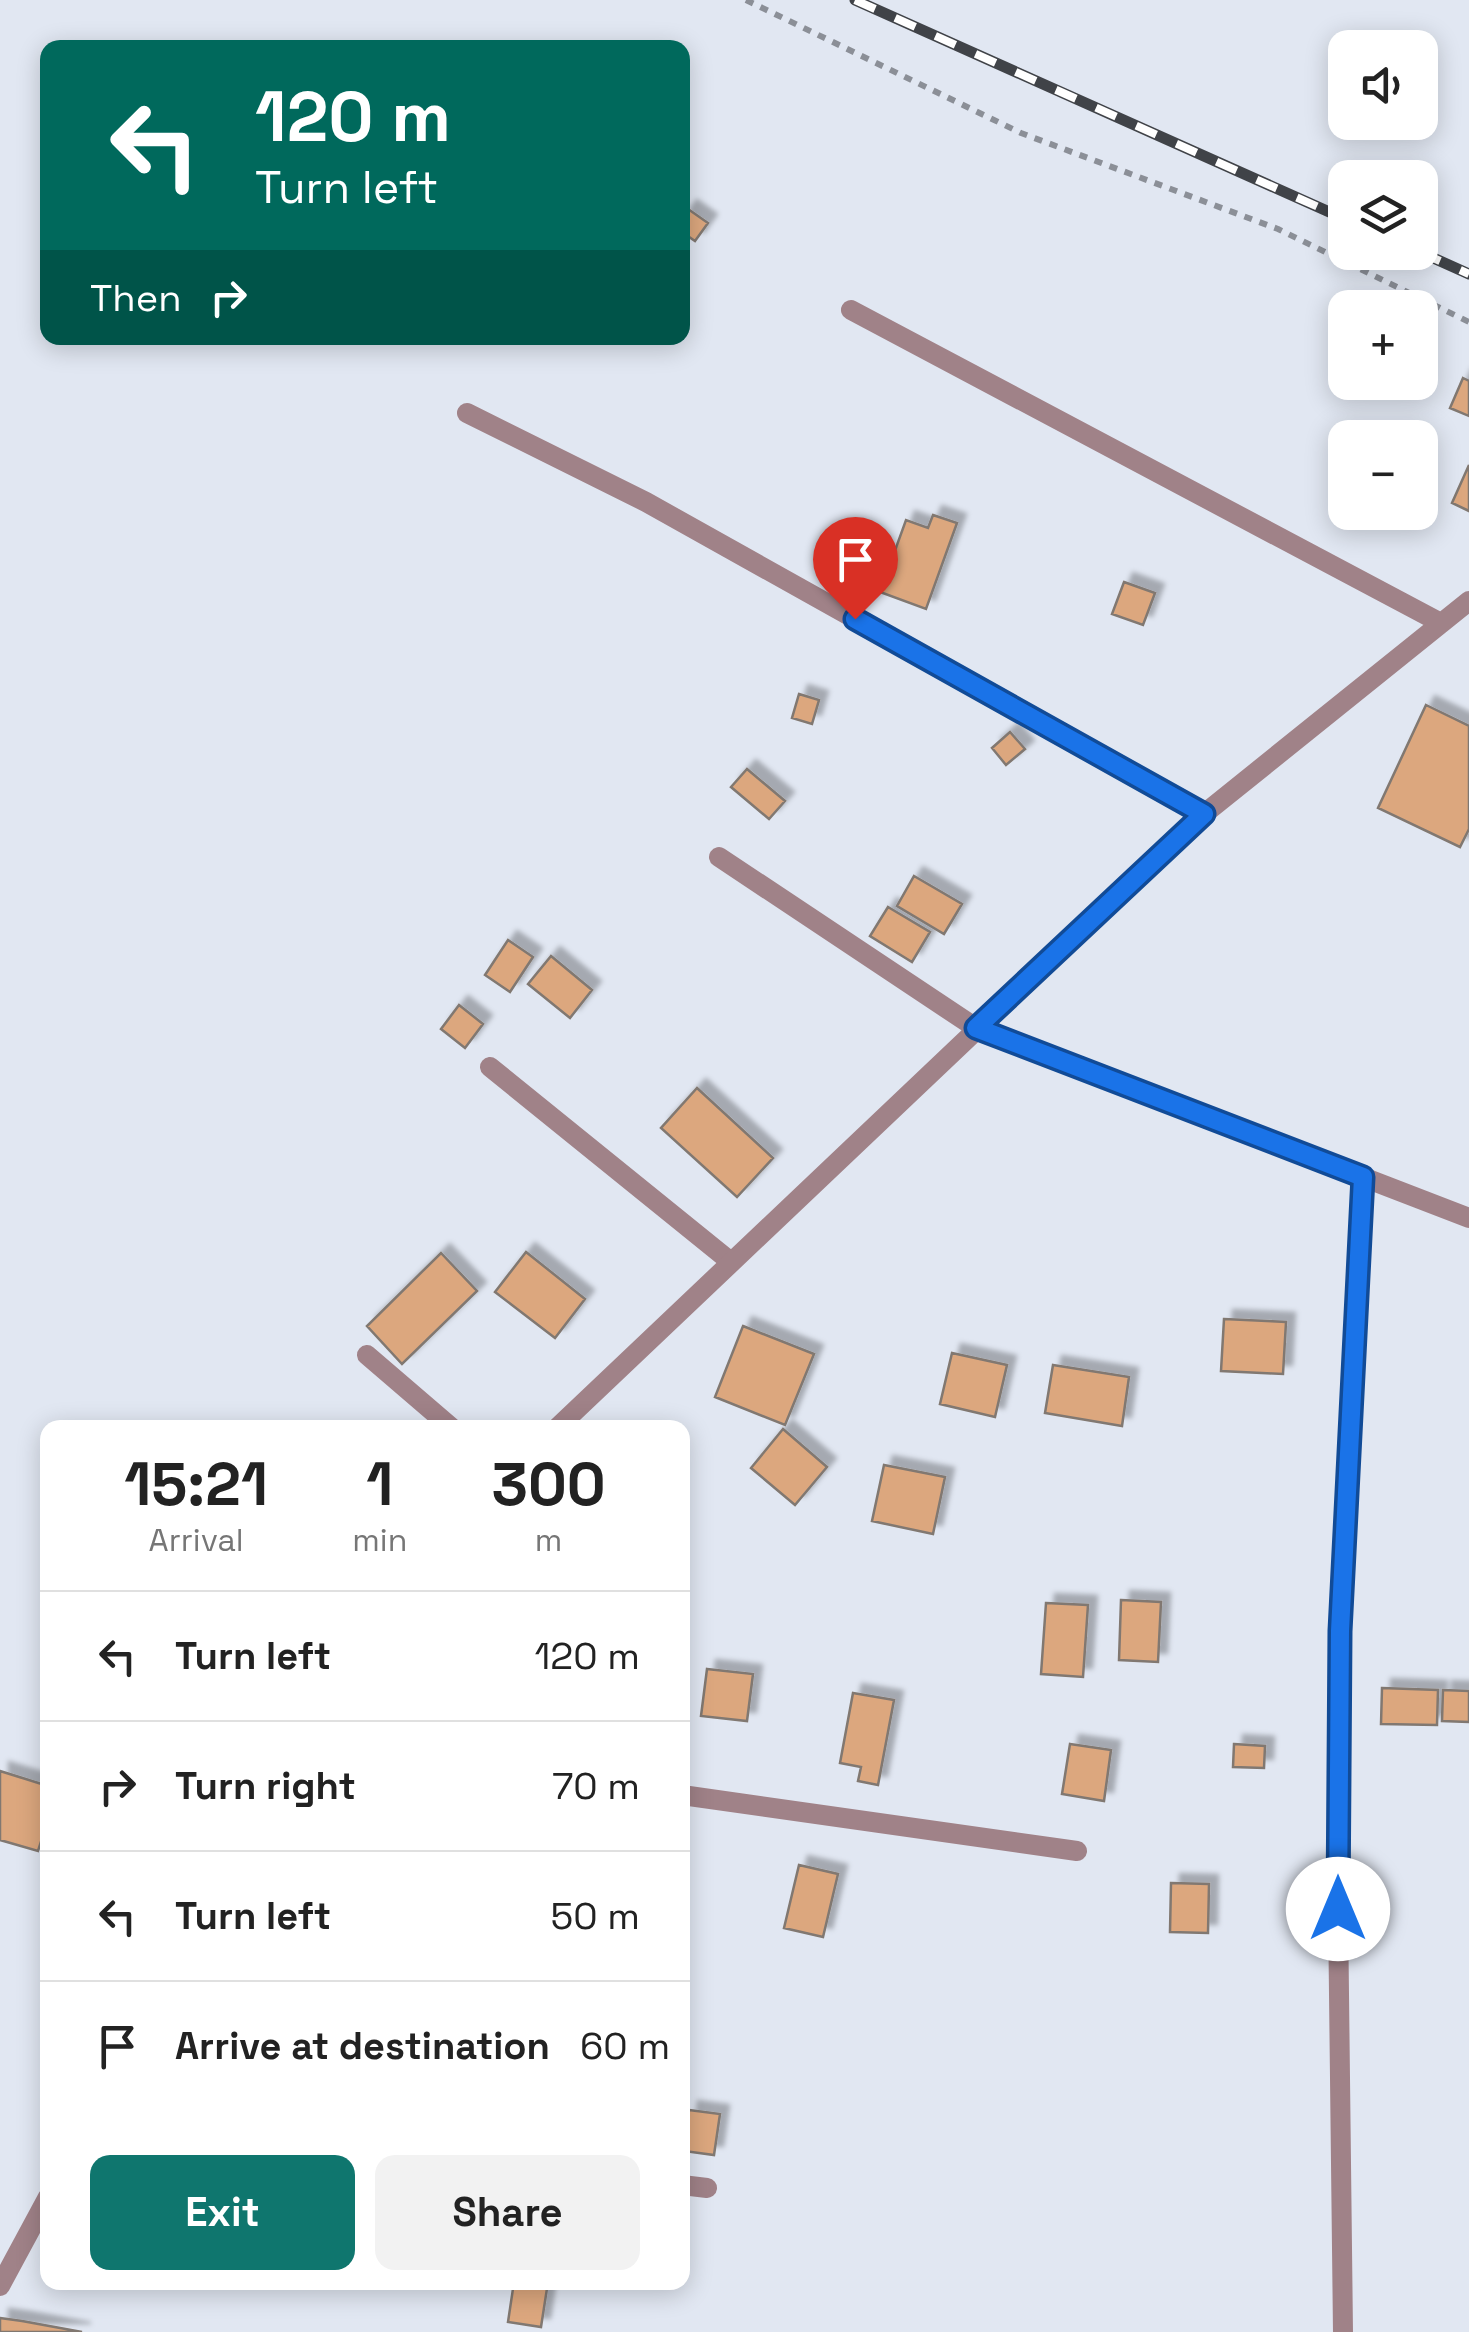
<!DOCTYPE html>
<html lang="en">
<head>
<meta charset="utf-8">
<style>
	:root { --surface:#fff; --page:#f2f2f2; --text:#222; --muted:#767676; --line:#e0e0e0; --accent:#0f766e }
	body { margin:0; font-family:"Space Grotesk",sans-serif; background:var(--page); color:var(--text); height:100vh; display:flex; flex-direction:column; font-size:38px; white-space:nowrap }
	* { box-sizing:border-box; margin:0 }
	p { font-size:32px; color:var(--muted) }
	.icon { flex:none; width:55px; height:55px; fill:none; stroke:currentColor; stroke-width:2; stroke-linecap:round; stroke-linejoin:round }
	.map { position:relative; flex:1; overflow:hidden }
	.sheet { position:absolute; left:40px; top:1420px; width:650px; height:870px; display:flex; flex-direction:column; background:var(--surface); border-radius:20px; box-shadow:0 5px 25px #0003 }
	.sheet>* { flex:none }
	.banner { position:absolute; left:40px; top:40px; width:650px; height:305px; border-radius:20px; box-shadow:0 5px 25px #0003; background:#00695c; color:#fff; overflow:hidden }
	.buttons { position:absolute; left:1328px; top:30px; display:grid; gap:20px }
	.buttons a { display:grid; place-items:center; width:110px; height:110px; border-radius:20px; background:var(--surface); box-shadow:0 5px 25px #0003; font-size:50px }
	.pin { position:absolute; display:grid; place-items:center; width:85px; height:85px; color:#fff; margin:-102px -42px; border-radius:50% 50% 50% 0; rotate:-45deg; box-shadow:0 0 10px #0007 }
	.pin .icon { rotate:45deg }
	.me { position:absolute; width:110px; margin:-55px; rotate:0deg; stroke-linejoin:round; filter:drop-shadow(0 0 8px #0008) }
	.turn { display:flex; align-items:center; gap:35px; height:210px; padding:0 50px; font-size:45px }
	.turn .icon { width:130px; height:130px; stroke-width:2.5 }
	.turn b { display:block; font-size:70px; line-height:85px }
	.then { display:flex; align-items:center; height:95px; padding:0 50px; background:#0003; gap:20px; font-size:38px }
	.eta { display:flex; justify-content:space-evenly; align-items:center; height:170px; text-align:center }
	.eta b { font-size:60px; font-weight:600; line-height:70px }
	.button { display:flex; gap:20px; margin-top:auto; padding:20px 50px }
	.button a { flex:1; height:115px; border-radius:20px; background:var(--accent); color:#fff; font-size:40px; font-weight:600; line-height:115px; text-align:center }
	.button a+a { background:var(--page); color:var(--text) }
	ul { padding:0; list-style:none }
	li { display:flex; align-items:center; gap:30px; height:130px; padding:0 50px; border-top:2px solid var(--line) }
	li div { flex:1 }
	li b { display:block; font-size:38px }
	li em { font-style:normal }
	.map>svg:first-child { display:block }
	.building { fill:#dca77e; stroke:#817871; stroke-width:2.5; filter:url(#shadow) }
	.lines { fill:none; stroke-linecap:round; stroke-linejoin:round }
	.path { stroke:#8b8f97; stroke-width:6; stroke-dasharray:8 8; stroke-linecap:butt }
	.lane { stroke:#a08288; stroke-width:20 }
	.street { stroke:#a08288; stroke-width:20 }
	.rail-casing { stroke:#404348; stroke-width:11 }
	.rail { stroke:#fff; stroke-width:8; stroke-dasharray:22; stroke-linecap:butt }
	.route-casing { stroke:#114b97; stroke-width:25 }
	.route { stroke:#1a73e8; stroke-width:18 }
</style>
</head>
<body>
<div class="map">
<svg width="1469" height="2332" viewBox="0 0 1469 2332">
	<defs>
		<filter id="shadow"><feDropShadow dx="9" dy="-9" stdDeviation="2.5" flood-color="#0004"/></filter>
	</defs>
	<rect width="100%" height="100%" fill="#e1e7f2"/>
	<!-- building -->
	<path class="building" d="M 688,209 L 708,223 L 695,241 L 682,232 L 682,217 Z
		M 1463,378 L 1469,381 L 1469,416 L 1450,408 Z
		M 1469,465 L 1469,511 L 1452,503 Z
		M 933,515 L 957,523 L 926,609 L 880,592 L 906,520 L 928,528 Z
		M 1124,582 L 1155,593 L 1143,625 L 1112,614 Z
		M 799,694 L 819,700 L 812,724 L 792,718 Z
		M 1426,705 L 1469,726 L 1469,829 L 1460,847 L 1378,808 Z
		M 1010,732 L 1025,749 L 1006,765 L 992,748 Z
		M 747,769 L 785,801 L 769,819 L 731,787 Z
		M 914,876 L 962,904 L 944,934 L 897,906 Z
		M 888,907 L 930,932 L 912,962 L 870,936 Z
		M 508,940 L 533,957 L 510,992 L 485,975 Z
		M 551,956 L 592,990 L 570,1018 L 528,984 Z
		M 459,1005 L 483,1024 L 465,1048 L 441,1029 Z
		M 697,1088 L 773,1158 L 737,1197 L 661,1128 Z
		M 526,1252 L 585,1299 L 555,1338 L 495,1292 Z
		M 441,1253 L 477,1291 L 402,1364 L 367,1326 Z
		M 1224,1319 L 1286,1322 L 1283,1374 L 1221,1371 Z
		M 743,1326 L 814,1354 L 785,1425 L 715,1397 Z
		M 952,1353 L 1007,1365 L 995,1417 L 940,1404 Z
		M 1053,1365 L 1129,1377 L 1122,1426 L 1045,1413 Z
		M 783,1429 L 827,1467 L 795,1505 L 751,1468 Z
		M 884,1465 L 945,1477 L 933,1534 L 872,1521 Z
		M 1121,1600 L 1161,1602 L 1158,1662 L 1119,1660 Z
		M 1046,1603 L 1088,1605 L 1083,1677 L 1041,1674 Z
		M 707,1669 L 753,1674 L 747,1721 L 701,1716 Z
		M 1382,1688 L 1438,1690 L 1437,1725 L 1381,1724 Z
		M 1443,1690 L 1469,1691 L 1469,1722 L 1442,1721 Z
		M 853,1693 L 894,1700 L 878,1785 L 858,1781 L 861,1767 L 840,1763 Z
		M 1070,1744 L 1111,1750 L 1104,1801 L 1062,1794 Z
		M 1234,1744 L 1265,1746 L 1264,1768 L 1233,1767 Z
		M 0,1771 L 48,1786 L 48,1820 L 38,1851 L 0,1840 Z
		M 799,1865 L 838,1874 L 823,1937 L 784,1928 Z
		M 1171,1883 L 1209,1884 L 1208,1933 L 1170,1932 Z
		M 689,2110 L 720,2114 L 714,2155 L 684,2151 Z
		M 514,2282 L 548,2282 L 541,2327 L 508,2322 Z
		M 0,2318 L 22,2321 L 82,2332 L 0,2332 Z"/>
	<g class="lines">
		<!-- path -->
		<path class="path" d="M 746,0 L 1021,133 L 1278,229 L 1469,322"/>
		<!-- lane -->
		<path class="lane" d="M 719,857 L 976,1028
			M 490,1067 L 731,1262
			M 367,1355 L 452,1428"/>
		<!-- street -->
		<path class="street" d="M 851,310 L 1441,623
			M 467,413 L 646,502 L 1204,814
			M 976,1028 L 1469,1218
			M 557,1428 L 1204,814 L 1469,601
			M 682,1795 L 1077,1851
			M 682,2185 L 707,2188
			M 0,2286 L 48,2197
			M 1343,2332 L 1338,1909 L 1340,1631 L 1363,1177"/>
		<defs>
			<path id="rail" d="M 855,0 L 1345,219
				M 1420,252 L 1469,274"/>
		</defs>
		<!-- rail casing -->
		<use href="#rail" class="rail-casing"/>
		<!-- rail -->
		<use href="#rail" class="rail"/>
	</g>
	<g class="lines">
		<defs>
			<path id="route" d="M 855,619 L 1204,814 L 976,1028 L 1363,1177 L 1340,1631 L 1338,1909"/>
		</defs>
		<!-- route casing -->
		<use href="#route" class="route-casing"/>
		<!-- route -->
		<use href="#route" class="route"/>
	</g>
</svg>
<div class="buttons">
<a><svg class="icon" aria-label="sound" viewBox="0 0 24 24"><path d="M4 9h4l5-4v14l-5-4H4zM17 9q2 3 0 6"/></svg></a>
<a><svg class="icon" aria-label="layers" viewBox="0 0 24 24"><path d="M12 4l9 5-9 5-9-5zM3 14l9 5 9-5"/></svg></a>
<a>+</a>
<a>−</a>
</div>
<div class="pin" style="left:855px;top:619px;background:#d93025"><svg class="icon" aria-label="arrive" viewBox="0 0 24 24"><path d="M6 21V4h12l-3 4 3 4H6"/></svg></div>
<svg class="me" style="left:1338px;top:1909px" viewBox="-20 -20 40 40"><circle r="19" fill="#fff"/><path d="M0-13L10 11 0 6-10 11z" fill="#1a73e8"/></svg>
<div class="banner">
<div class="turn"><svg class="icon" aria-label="left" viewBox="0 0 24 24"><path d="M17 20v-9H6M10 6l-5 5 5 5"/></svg><div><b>120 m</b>Turn left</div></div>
<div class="then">Then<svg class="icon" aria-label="right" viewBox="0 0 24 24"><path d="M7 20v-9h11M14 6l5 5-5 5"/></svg></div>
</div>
<section class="sheet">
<div class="eta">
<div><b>15:21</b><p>Arrival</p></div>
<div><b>1</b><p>min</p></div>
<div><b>300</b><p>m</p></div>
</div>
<ul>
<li><svg class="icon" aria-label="left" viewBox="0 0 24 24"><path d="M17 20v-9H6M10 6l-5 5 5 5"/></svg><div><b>Turn left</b></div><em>120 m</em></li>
<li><svg class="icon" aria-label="right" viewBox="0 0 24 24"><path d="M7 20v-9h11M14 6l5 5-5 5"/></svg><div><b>Turn right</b></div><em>70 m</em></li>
<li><svg class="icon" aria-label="left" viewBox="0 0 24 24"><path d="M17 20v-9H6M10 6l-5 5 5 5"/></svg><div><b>Turn left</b></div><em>50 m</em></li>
<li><svg class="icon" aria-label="arrive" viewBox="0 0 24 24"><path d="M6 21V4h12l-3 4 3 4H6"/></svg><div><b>Arrive at destination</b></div><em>60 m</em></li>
</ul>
<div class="button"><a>Exit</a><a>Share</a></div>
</section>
</div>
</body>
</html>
